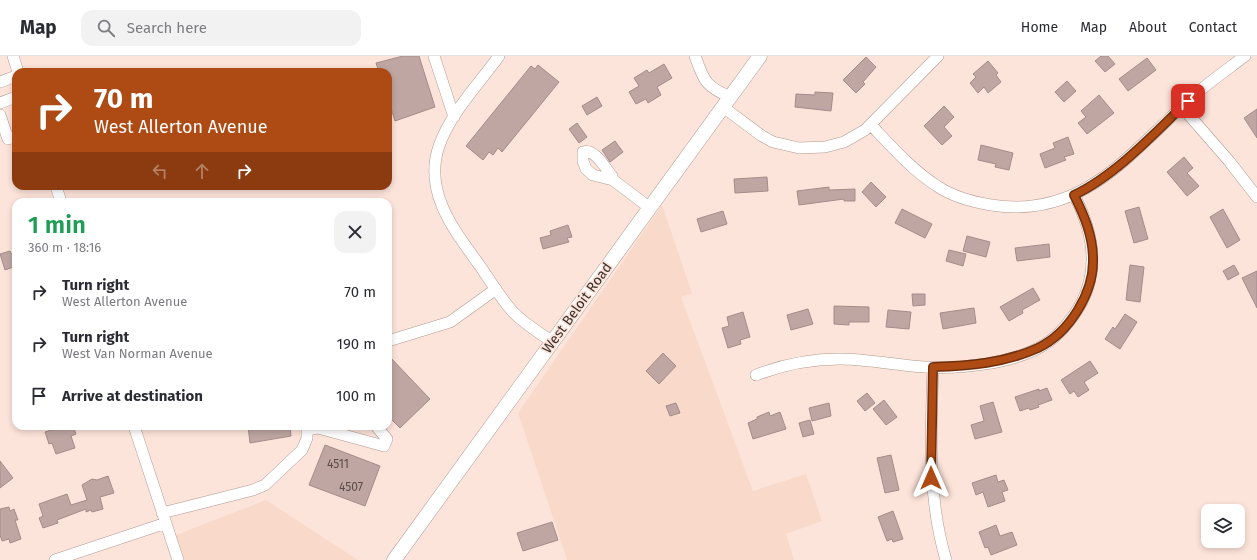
<!DOCTYPE html>
<html lang="en">
<head>
<meta charset="utf-8">
<style>
	:root { --surface:#fff; --page:#f2f2f3; --text:#2b2b33; --muted:#7c7c81; --line:#e1e1e2 }
	body { margin:0; font-family:"Fira Sans",sans-serif; background:var(--page); color:var(--text); height:100vh; display:flex; flex-direction:column; font-size:15px; white-space:nowrap }
	* { box-sizing:border-box; margin:0 }
	p { font-size:13px; color:var(--muted) }
	.icon { flex:none; width:22px; height:22px; fill:none; stroke:currentColor; stroke-width:2; stroke-linecap:round; stroke-linejoin:round }
	.map { position:relative; flex:1; overflow:hidden }
	.sheet { position:absolute; left:12px; top:142px; width:380px; height:232px; display:flex; flex-direction:column; background:var(--surface); border-radius:12px; box-shadow:0 2px 6px #0003 }
	.sheet>* { flex:none }
	.top-card { position:absolute; left:12px; top:12px; width:380px; height:122px; border-radius:12px; box-shadow:0 2px 6px #0003; background:#ae4a13; color:#fff; overflow:hidden }
	.buttons { position:absolute; left:1201px; top:448px; display:grid; gap:8px }
	.buttons a { display:grid; place-items:center; width:44px; height:44px; border-radius:8px; background:var(--surface); box-shadow:0 2px 6px #0003; font-size:20px }
	.pin { position:absolute; display:grid; place-items:center; width:34px; height:34px; color:#fff; margin:-17px; border-radius:8px; box-shadow:0 2px 6px #0006 }
	.me { position:absolute; width:44px; margin:-22px; rotate:0deg; stroke-linejoin:round; filter:drop-shadow(0 0 3px #0008) }
	.turn { display:flex; align-items:center; gap:14px; height:84px; padding:0 16px; font-size:18px }
	.turn .icon { width:52px; height:52px; stroke-width:2.5 }
	.turn b { display:block; font-size:28px; line-height:34px }
	.lanes { display:flex; align-items:center; height:38px; padding:0 16px; background:#0003; justify-content:center; gap:20px; direction:ltr }
	.lanes .off { opacity:.35 }
	.round { display:grid; place-items:center; flex:none; width:42px; height:42px; border-radius:12px; background:var(--page) }
	.head { display:flex; align-items:center; justify-content:space-between; height:68px; padding:0 16px }
	h1 { font-size:24px; font-weight:600; line-height:30px; color:#1e9e55 }
	ul { padding:0; list-style:none }
	li { display:flex; align-items:center; gap:12px; height:52px; padding:0 16px }
	li div { flex:1 }
	li b { display:block; font-size:15px }
	li em { font-style:normal }
	header { display:flex; align-items:center; gap:24px; box-sizing:border-box; height:56px; padding:0 20px; background:var(--surface); border-bottom:1px solid var(--line) }
	header strong { font-size:19px }
	nav { display:flex; gap:22px; margin-inline-start:auto; font-size:14px }
	.search { width:280px; height:36px; background:var(--page); display:flex; align-items:center; gap:10px; box-sizing:border-box; padding:0 14px; border-radius:12px; color:var(--muted); font-size:15px }
	.map>svg:first-child { display:block }
	.built { fill:#f8d9ca }
	.building { fill:#bfa6a3; stroke:#a58c8a }
	.lines { fill:none; stroke-linecap:round; stroke-linejoin:round }
	.minor-casing { stroke:#b09a90; stroke-width:12 }
	.major-casing { stroke:#b09a90; stroke-width:15 }
	.minor { stroke:#fff; stroke-width:11 }
	.major { stroke:#fff; stroke-width:14 }
	.route-casing { stroke:#71300c; stroke-width:10 }
	.route { stroke:#ae4a13; stroke-width:7 }
	.labels { text-anchor:middle; dominant-baseline:central; stroke-width:3.5; stroke-linejoin:round; paint-order:stroke }
	.number-label { font-size:12px; fill:#5b4e4a }
	.street-label { font-size:14px; fill:#3a312d; stroke:#fde4da }
</style>
</head>
<body>
<header>
<strong>Map</strong>
<div class="search"><svg class="icon" aria-label="search" viewBox="0 0 24 24"><circle cx="10" cy="10" r="6"/><path d="M15 15l6 6"/></svg>Search here</div>
<nav><a>Home</a><a>Map</a><a>About</a><a>Contact</a></nav>
</header>
<div class="map">
<svg width="1257" height="504" viewBox="0 0 1257 504">
	<rect width="100%" height="100%" fill="#fde4da"/>
	<!-- built -->
	<path class="built" d="M 662,149 L 692,237 L 681,241 L 753,435 L 806,418 L 822,465 L 786,478 L 794,504 L 567,504 L 518,357 Z
		M 266,444 L 358,504 L 178,504 L 171,481 Z"/>
	<!-- building -->
	<path class="building" d="M 403,0 L 419,0 L 435,51 L 395,65 L 388,43 L 388,16 L 379,16 L 376,7 Z
		M 1101,0 L 1108,0 L 1115,8 L 1105,16 L 1095,5 Z
		M 866,1 L 876,11 L 863,26 L 865,28 L 856,37 L 843,24 Z
		M 1147,2 L 1156,14 L 1128,35 L 1119,23 Z
		M 988,5 L 998,17 L 996,19 L 1001,26 L 988,37 L 984,31 L 978,37 L 970,27 L 976,21 L 973,18 Z
		M 664,8 L 672,22 L 657,31 L 661,39 L 648,47 L 646,43 L 636,48 L 629,36 L 639,30 L 634,22 L 647,14 L 649,17 Z
		M 538,9 L 559,26 L 502,96 L 498,92 L 493,99 L 489,96 L 483,104 L 466,90 L 531,10 L 535,13 Z
		M 1067,25 L 1076,35 L 1064,46 L 1055,36 Z
		M 815,36 L 833,37 L 831,55 L 795,51 L 796,38 L 815,39 Z
		M 1099,39 L 1114,57 L 1087,78 L 1078,67 L 1086,61 L 1081,55 Z
		M 597,41 L 602,50 L 587,59 L 582,50 Z
		M 944,50 L 954,61 L 944,71 L 952,80 L 942,89 L 924,70 Z
		M 1257,53 L 1257,82 L 1244,62 Z
		M 577,67 L 587,81 L 579,87 L 569,73 Z
		M 1068,81 L 1074,98 L 1064,101 L 1066,104 L 1045,112 L 1040,98 L 1055,92 L 1053,87 Z
		M 615,85 L 623,96 L 610,106 L 602,94 Z
		M 981,89 L 1013,97 L 1009,114 L 995,111 L 996,108 L 978,104 Z
		M 1184,101 L 1193,112 L 1187,117 L 1199,130 L 1187,140 L 1167,116 Z
		M 767,121 L 768,135 L 735,137 L 734,123 Z
		M 871,126 L 886,141 L 876,151 L 862,136 Z
		M 829,131 L 829,134 L 855,133 L 855,145 L 844,145 L 844,143 L 799,149 L 797,135 Z
		M 1139,151 L 1148,183 L 1134,187 L 1125,155 Z
		M 902,153 L 932,168 L 925,182 L 895,167 Z
		M 1223,153 L 1240,184 L 1227,192 L 1210,161 Z
		M 723,155 L 727,168 L 701,176 L 697,163 Z
		M 568,169 L 572,181 L 567,182 L 569,186 L 543,193 L 540,182 L 551,179 L 550,175 Z
		M 967,180 L 990,186 L 986,201 L 963,195 Z
		M 1049,188 L 1050,201 L 1017,205 L 1015,192 Z
		M 949,194 L 966,198 L 963,210 L 946,205 Z
		M 10,195 L 11,198 L 13,197 L 16,210 L 5,214 L 0,198 Z
		M 1130,209 L 1144,211 L 1140,246 L 1126,244 Z
		M 1234,209 L 1239,218 L 1228,224 L 1223,215 Z
		M 1257,215 L 1257,252 L 1242,222 Z
		M 1033,232 L 1040,244 L 1022,254 L 1023,257 L 1009,265 L 1000,251 Z
		M 912,238 L 925,238 L 925,249 L 913,250 Z
		M 834,250 L 869,251 L 869,266 L 849,266 L 849,269 L 834,268 Z
		M 974,252 L 976,267 L 943,273 L 940,257 Z
		M 808,253 L 813,268 L 791,274 L 787,259 Z
		M 888,254 L 911,256 L 909,273 L 886,271 Z
		M 743,256 L 750,281 L 740,284 L 741,288 L 728,292 L 722,272 L 729,270 L 727,261 Z
		M 1125,258 L 1137,266 L 1120,293 L 1105,283 L 1113,271 L 1115,273 Z
		M 663,297 L 676,310 L 659,328 L 646,315 Z
		M 388,299 L 430,343 L 400,372 L 388,360 Z
		M 1090,305 L 1098,317 L 1084,326 L 1089,334 L 1078,341 L 1074,335 L 1070,338 L 1061,324 Z
		M 1047,332 L 1052,344 L 1038,349 L 1039,351 L 1030,354 L 1029,352 L 1020,355 L 1015,341 L 1039,333 L 1039,335 Z
		M 867,337 L 875,347 L 865,355 L 857,345 Z
		M 884,344 L 897,361 L 886,369 L 873,353 Z
		M 993,346 L 1002,376 L 975,383 L 971,369 L 984,365 L 980,350 Z
		M 676,347 L 680,357 L 670,360 L 666,350 Z
		M 829,347 L 831,360 L 812,365 L 809,352 Z
		M 769,356 L 770,360 L 780,356 L 786,373 L 753,383 L 748,367 L 757,363 L 757,361 Z
		M 810,364 L 814,378 L 803,381 L 799,367 Z
		M 63,370 L 73,370 L 76,378 L 71,380 L 75,392 L 56,398 L 52,387 L 49,388 L 45,376 Z
		M 248,370 L 290,370 L 291,380 L 250,387 Z
		M 325,389 L 380,410 L 365,450 L 309,429 Z
		M 891,399 L 899,434 L 885,437 L 877,402 Z
		M 0,405 L 13,422 L 0,432 Z
		M 996,419 L 998,426 L 1004,424 L 1008,434 L 1002,436 L 1005,445 L 988,451 L 983,436 L 976,439 L 972,427 Z
		M 108,420 L 114,437 L 100,441 L 103,453 L 92,456 L 91,454 L 86,456 L 86,453 L 57,464 L 58,467 L 43,472 L 39,462 L 43,460 L 39,448 L 67,438 L 71,449 L 87,444 L 82,429 L 92,423 L 97,424 Z
		M 9,451 L 10,455 L 14,453 L 18,464 L 15,464 L 21,483 L 10,487 L 9,483 L 2,485 L 0,479 L 0,453 Z
		M 893,455 L 903,483 L 893,486 L 892,483 L 887,485 L 878,461 Z
		M 552,466 L 558,484 L 523,495 L 517,477 Z
		M 996,469 L 1000,480 L 1012,476 L 1017,489 L 991,499 L 988,491 L 985,492 L 979,476 Z"/>
	<g class="lines">
		<defs>
			<path id="minor" d="M 13,0 L 18,16
				M 434,0 L 454,61
				M 499,0 C 479,28 451,56 439,90 C 423,137 455,175 480,210 C 491,226 501,243 514,257 C 525,268 539,277 553,286
				M 695,0 C 704,25 705,30 730,41
				M 0,26 L 16,20
				M 0,47 L 16,41
				M 723,51 L 762,80 L 773,86 L 799,92 L 825,91 L 844,86 L 865,74 L 938,0
				M 1182,51 L 1229,105 L 1257,141
				M 0,59 L 8,83 L 16,80
				M 871,69 C 891,90 912,114 937,130 C 953,141 973,146 991,149 C 1085,164 1132,94 1195,39 C 1210,25 1228,13 1245,0
				M 613,124 L 612,120 C 605,112 595,92 583,96 L 583,105 L 586,113 L 593,119 L 613,124 L 650,152
				M 56,130 L 61,146
				M 388,285 L 450,266 L 496,233
				M 933,311 C 931,376 927,440 946,504
				M 756,319 C 782,309 811,303 839,303 C 867,303 895,309 924,311 C 961,313 1012,308 1044,289 C 1060,279 1073,262 1082,246 C 1100,210 1092,173 1074,139
				M 134,370 L 178,504
				M 307,374 L 318,372 L 384,390 L 387,383 L 376,370
				M 162,457 L 253,434 L 265,429 L 302,394 L 307,382 L 307,370
				M 55,504 L 166,467"/>
			<path id="major" d="M 394,504 L 760,0"/>
		</defs>
		<!-- minor casing -->
		<use href="#minor" class="minor-casing"/>
		<!-- major casing -->
		<use href="#major" class="major-casing"/>
		<!-- minor -->
		<use href="#minor" class="minor"/>
		<!-- major -->
		<use href="#major" class="major"/>
	</g>
	<g class="lines">
		<defs>
			<path id="route" d="M 931,422 L 933,311 C 969,310 1005,307 1038,292 C 1069,277 1094,237 1093,203 C 1093,180 1084,159 1074,139 C 1115,120 1155,77 1188,45"/>
		</defs>
		<!-- route casing -->
		<use href="#route" class="route-casing"/>
		<!-- route -->
		<use href="#route" class="route"/>
	</g>
	<g class="labels">
		<!-- number labels -->
		<g class="number-label">
			<text x="338" y="408">4511</text>
			<text x="351" y="431">4507</text>
		</g>
		<!-- street labels -->
		<g class="street-label">
			<text transform="translate(577 252) rotate(-54)">West Beloit Road</text>
		</g>
	</g>
</svg>
<div class="buttons">
<a><svg class="icon" aria-label="layers" viewBox="0 0 24 24"><path d="M12 4l9 5-9 5-9-5zM3 14l9 5 9-5"/></svg></a>
</div>
<div class="pin" style="left:1188px;top:45px;background:#d93025"><svg class="icon" aria-label="arrive" viewBox="0 0 24 24"><path d="M6 21V4h12l-3 4 3 4H6"/></svg></div>
<svg class="me" style="left:931px;top:422px" viewBox="-20 -20 40 40"><path d="M0-17L14 15 0 8-14 15z" fill="#ae4a13" stroke="#fff" stroke-width="4"/></svg>
<div class="top-card">
<div class="turn"><svg class="icon" aria-label="right" viewBox="0 0 24 24"><path d="M7 20v-9h11M14 6l5 5-5 5"/></svg><div><b>70 m</b>West Allerton Avenue</div></div>
<div class="lanes"><svg class="icon off" aria-label="left" viewBox="0 0 24 24"><path d="M17 20v-9H6M10 6l-5 5 5 5"/></svg><svg class="icon off" aria-label="ahead" viewBox="0 0 24 24"><path d="M12 20V5M6 11l6-6 6 6"/></svg><svg class="icon" aria-label="right" viewBox="0 0 24 24"><path d="M7 20v-9h11M14 6l5 5-5 5"/></svg></div>
</div>
<section class="sheet">
<div class="head"><div><h1>1 min</h1><p>360 m · 18:16</p></div><a class="round"><svg class="icon" aria-label="close" viewBox="0 0 24 24"><path d="M6 6l12 12M18 6L6 18"/></svg></a></div>
<ul>
<li><svg class="icon" aria-label="right" viewBox="0 0 24 24"><path d="M7 20v-9h11M14 6l5 5-5 5"/></svg><div><b>Turn right</b><p>West Allerton Avenue</p></div><em>70 m</em></li>
<li><svg class="icon" aria-label="right" viewBox="0 0 24 24"><path d="M7 20v-9h11M14 6l5 5-5 5"/></svg><div><b>Turn right</b><p>West Van Norman Avenue</p></div><em>190 m</em></li>
<li><svg class="icon" aria-label="arrive" viewBox="0 0 24 24"><path d="M6 21V4h12l-3 4 3 4H6"/></svg><div><b>Arrive at destination</b></div><em>100 m</em></li>
</ul>
</section>
</div>
</body>
</html>
